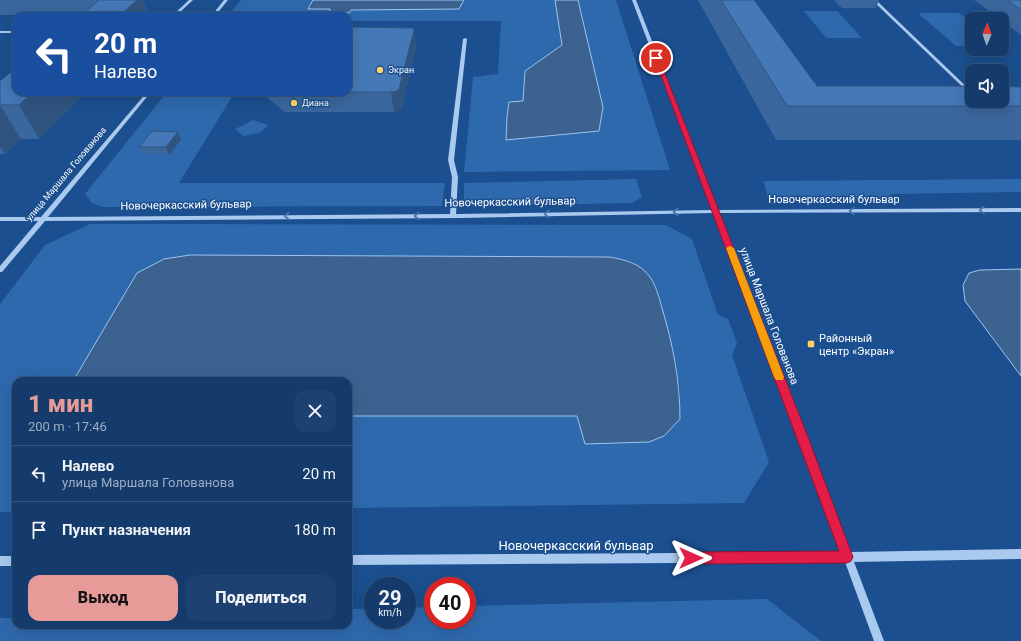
<!DOCTYPE html>
<html lang="ru">
<head>
<meta charset="utf-8">
<style>
	:root { --surface:#143b6b; --page:#1d4271; --text:#f1f3f6; --muted:#9dadc1; --line:#33557e; --accent:#e69b98 }
	body { margin:0; font-family:Roboto,sans-serif; background:var(--page); color:var(--text); height:100vh; display:flex; flex-direction:column; font-size:15px; white-space:nowrap }
	* { box-sizing:border-box; margin:0 }
	p { font-size:13px; color:var(--muted) }
	.icon { flex:none; width:22px; height:22px; fill:none; stroke:currentColor; stroke-width:2; stroke-linecap:round; stroke-linejoin:round }
	.map { position:relative; flex:1; overflow:hidden }
	.drawer { position:absolute; left:12px; top:377px; width:340px; height:252px; display:flex; flex-direction:column; background:var(--surface); border-radius:12px; box-shadow:0 4px 16px #0002,0 0 0 1px var(--line) }
	.drawer>* { flex:none }
	.guide { position:absolute; left:12px; top:12px; width:340px; height:84px; border-radius:12px; box-shadow:0 4px 16px #0002,0 0 0 1px var(--line); background:#1a4fa0; color:#fff; overflow:hidden }
	.needle { width:26px; rotate:2deg }
	.controls { position:absolute; left:965px; top:12px; display:grid; gap:8px }
	.controls a { display:grid; place-items:center; width:44px; height:44px; border-radius:8px; background:var(--surface); box-shadow:0 4px 16px #0002,0 0 0 1px var(--line); font-size:20px }
	.speed { position:absolute; left:364px; top:577px; display:flex; gap:8px; font-size:20px; font-weight:700; text-align:center }
	.speed>* { display:grid; place-content:center; width:52px; height:52px; border-radius:50%; background:var(--surface); box-shadow:0 4px 16px #0002,0 0 0 1px var(--line); line-height:1 }
	.speed small { font-size:10px; font-weight:400 }
	.speed .limit { border:6px solid #d22; background:#fff; color:#111 }
	.pin { position:absolute; display:grid; place-items:center; width:34px; height:34px; color:#fff; margin:-17px; border:2px solid #fff; border-radius:50%; box-shadow:0 1px 4px #0007 }
	.me { position:absolute; width:44px; margin:-22px; rotate:90deg; stroke-linejoin:round; filter:drop-shadow(0 0 3px #0008) }
	.turn { display:flex; align-items:center; gap:14px; height:84px; padding:0 16px; font-size:18px }
	.turn .icon { width:52px; height:52px; stroke-width:2.5 }
	.turn b { display:block; font-size:28px; line-height:34px }
	.round { display:grid; place-items:center; flex:none; width:42px; height:42px; border-radius:12px; background:var(--page) }
	.summary { display:flex; align-items:center; justify-content:space-between; height:68px; padding:0 16px }
	h1 { font-size:24px; font-weight:800; line-height:30px; color:var(--accent) }
	.primary-button { display:flex; gap:8px; margin-top:auto; padding:8px 16px }
	.primary-button a { flex:1; height:46px; border-radius:12px; background:var(--accent); color:#111; font-size:16px; font-weight:800; line-height:46px; text-align:center }
	.primary-button a+a { background:var(--page); color:var(--text) }
	ul { padding:0; list-style:none }
	li { display:flex; align-items:center; gap:12px; height:56px; padding:0 16px; border-top:1px solid var(--line) }
	li div { flex:1 }
	li b { display:block; font-size:15px }
	li em { font-style:normal }
	.map>svg:first-child { display:block }
	.green { fill:#2e69ad }
	.water { fill:#3c6290; stroke:#9cc4f0 }
	.lines { fill:none; stroke-linecap:round; stroke-linejoin:round }
	.minor { fill:#a9c9ee; fill-rule:evenodd }
	.wall { fill:#3a679d }
	.shaded-wall { fill:#305480 }
	.building { fill:#4478b7; stroke:#305480 }
	.oneway { stroke:#4674ac }
	.route { fill:#e11d48; stroke:#92132f }
	.slow { fill:#f59e0b }
	.poi-dot { fill:#ffd166; stroke:#1b4f8f; stroke-width:1.5 }
	.labels { text-anchor:middle; dominant-baseline:central; stroke-width:3; stroke-linejoin:round; paint-order:stroke }
	.far-poi-label { font-size:9px; fill:#fff; stroke:#1b4f8f; text-anchor:start }
	.far-street-label { font-size:9px; fill:#fff; stroke:#1b4f8f }
	.street-label { font-size:11px; fill:#fff; stroke:#1b4f8f }
	.poi-label { font-size:11px; fill:#fff; stroke:#1b4f8f; text-anchor:start }
	.near-street-label { font-size:13px; fill:#fff; stroke:#1b4f8f }
</style>
</head>
<body>
<div class="map">
<svg width="1021" height="641" viewBox="0 0 1021 641">
	<rect width="100%" height="100%" fill="#1b4f8f"/>
	<!-- green -->
	<path class="green" d="M 241,0 L 313,0 L 308,9 L 330,9 L 330,13 L 351,10 L 458,9 L 464,0 L 555,0 L 562,45 L 525,71 L 523,102 L 510,102 L 507,116 L 507,140 L 603,107 L 578,0 L 616,0 L 670,170 L 464,172 L 473,77 L 498,74 L 501,21 L 348,21 L 348,16 L 228,16 Z
		M 804,11 L 837,11 L 862,38 L 826,38 Z
		M 918,13 L 959,13 L 972,22 L 972,46 L 956,46 Z
		M 167,92 L 235,92 L 179,183 L 445,183 L 442,206 L 103,207 L 92,203 L 85,194 Z
		M 253,120 L 268,125 L 260,133 L 243,136 L 235,129 Z
		M 636,179 L 642,197 L 632,203 L 464,206 L 464,183 Z
		M 1021,179 L 1021,192 L 891,194 L 885,200 L 803,201 L 767,196 L 764,181 Z
		M 90,224 L 666,225 L 692,239 L 718,315 L 728,319 L 737,343 L 732,355 L 769,462 L 744,503 L 348,508 L 348,416 L 577,416 L 680,419 L 680,390 L 677,375 L 649,276 L 630,261 L 98,340 L 73,381 L 16,381 L 16,512 L 0,512 L 0,304 L 45,245 Z
		M 767,599 L 821,641 L 0,641 L 0,618 L 16,618 L 16,625 L 348,625 L 348,609 L 373,609 L 373,620 L 407,620 L 407,608 L 433,607 L 433,620 L 467,620 L 467,606 Z"/>
	<!-- water -->
	<path class="water" d="M 313,0 L 464,0 L 459,9 L 351,10 L 349,13 L 330,13 L 330,9 L 308,9 Z
		M 555,0 L 578,0 L 603,107 L 599,131 L 506,140 L 507,116 L 509,102 L 523,101 L 525,71 L 562,45 Z
		M 190,255 L 610,257 C 625,260 640,263 650,277 C 656,286 659,297 662,308 C 673,345 680,381 680,419 L 664,436 L 649,442 L 585,444 L 577,416 L 348,416 L 348,381 L 73,381 L 137,273 L 164,259 Z
		M 1021,269 L 1021,376 L 965,301 L 963,285 L 969,273 L 980,270 Z"/>
	<g class="lines">
		<!-- minor -->
		<path class="minor" d="M 189,0 L 193,0 L 179,13 L 213,14 L 224,0 L 228,0 L 215,16 L 176,15 L 158,16 L 175,13 Z
			M 632,0 L 636,0 L 718,210 L 1021,208 L 1021,212 L 719,213 L 851,552 L 1021,549 L 1021,559 L 854,562 L 884,641 L 874,641 L 845,562 L 348,565 L 348,555 L 841,552 L 713,213 L 461,218 L 45,221 L 2,272 L 0,272 L 0,266 L 38,221 L 0,221 L 0,217 L 41,217 L 147,92 L 151,92 L 48,217 L 450,214 L 452,177 L 448,160 L 463,39 L 465,38 L 467,39 L 454,160 L 458,177 L 456,214 L 712,210 Z
			M 872,0 L 876,0 L 972,92 L 972,96 Z
			M 0,31 L 16,31 L 16,33 L 0,33 Z
			M 0,556 L 16,556 L 16,566 L 0,566 Z"/>
	</g>
	<!-- wall -->
	<path class="wall" d="M 0,0 L 143,0 L 149,16 L 80,16 L 81,15 L 0,15 Z
		M 698,0 L 754,0 L 817,86 L 1021,87 L 1021,140 L 776,140 Z
		M 834,0 L 879,0 L 876,8 L 842,8 Z
		M 974,0 L 1021,0 L 1021,35 L 1002,21 L 1002,19 L 1000,19 Z
		M 414,30 L 416,48 L 402,108 L 400,111 L 394,112 L 285,112 L 260,92 L 348,92 Z
		M 0,81 L 16,92 L 86,92 L 39,139 L 21,139 L 5,154 L 0,154 Z
		M 181,140 L 169,155 L 143,154 L 139,147 Z"/>
	<!-- shaded-wall -->
	<path class="shaded-wall" d="M 137,0 L 143,0 L 149,16 L 119,16 Z
		M 414,30 L 416,48 L 402,108 L 400,111 L 394,112 L 391,92 Z
		M 33,92 L 86,92 L 39,139 L 19,105 Z
		M 0,105 L 21,139 L 5,154 L 0,146 Z
		M 178,132 L 181,140 L 169,155 L 166,147 Z"/>
	<!-- building -->
	<path class="building" d="M 99,0 L 137,0 L 119,16 L 80,16 Z
		M 721,0 L 754,0 L 817,86 L 972,86 L 972,101 L 1002,101 L 1002,86 L 1021,87 L 1021,106 L 787,106 Z
		M 1007,0 L 1021,0 L 1021,10 Z
		M 348,27 L 413,28 L 414,30 L 399,89 L 397,91 L 391,92 L 279,92 L 348,92 Z
		M 16,68 L 16,92 L 33,92 L 19,105 L 0,105 L 0,81 Z
		M 152,131 L 178,132 L 166,147 L 139,147 Z"/>
	<!-- one-way arrows -->
	<defs><path id="oneway-chevron" d="M-2-3.5L2.5 0L-2 3.5" fill="none" stroke-width="1.6" stroke-linecap="round" stroke-linejoin="round"/></defs>
	<g class="oneway">
		<use href="#oneway-chevron" transform="translate(982 210) rotate(180)"/>
		<use href="#oneway-chevron" transform="translate(852 211) rotate(180)"/>
		<use href="#oneway-chevron" transform="translate(676 212) rotate(180)"/>
		<use href="#oneway-chevron" transform="translate(547 214) rotate(179)"/>
		<use href="#oneway-chevron" transform="translate(287 216) rotate(180)"/>
		<use href="#oneway-chevron" transform="translate(417 216) rotate(180)"/>
	</g>
	<!-- route -->
	<path class="route" d="M 654,57 L 659,58 L 808,437 L 853,557 L 851,561 L 847,563 L 691,564 L 687,562 L 685,558 L 687,554 L 691,552 L 839,551 Z"/>
	<!-- slow -->
	<path class="slow" d="M 730,246 L 734,248 L 784,377 L 783,380 L 776,380 L 774,377 L 726,248 Z"/>
	<!-- markers -->
	<g class="poi-dot">
		<circle cx="380" cy="70" r="4"/>
		<circle cx="294" cy="103" r="4"/>
		<rect x="807" y="340" width="8" height="8" rx="2"/>
	</g>
	<g class="labels">
		<!-- far-poi labels -->
		<g class="far-poi-label">
			<text x="388" y="70">Экран</text>
			<text x="302" y="103">Диана</text>
		</g>
		<!-- far-street labels -->
		<g class="far-street-label">
			<text transform="translate(66 174) rotate(-50)">улица Маршала Голованова</text>
		</g>
		<!-- street labels -->
		<g class="street-label">
			<text x="834" y="199">Новочеркасский бульвар</text>
			<text transform="translate(510 202) rotate(-1)">Новочеркасский бульвар</text>
			<text transform="translate(186 205) rotate(-1)">Новочеркасский бульвар</text>
			<text transform="translate(769 316) rotate(69)">улица Маршала Голованова</text>
		</g>
		<!-- poi labels -->
		<g class="poi-label">
			<text x="819" y="338">Районный<tspan x="819" dy="13">центр «Экран»</tspan></text>
		</g>
		<!-- near-street labels -->
		<g class="near-street-label">
			<text x="576" y="545">Новочеркасский бульвар</text>
		</g>
	</g>
</svg>
<div class="controls">
<a><svg class="needle" viewBox="-14 -14 28 28"><path d="M0-13l5 13h-10z" fill="#e53935"/><path d="M0 13l5-13h-10z" fill="#9dadc1"/></svg></a>
<a><svg class="icon" aria-label="sound" viewBox="0 0 24 24"><path d="M4 9h4l5-4v14l-5-4H4zM17 9q2 3 0 6"/></svg></a>
</div>
<div class="speed"><div>29<small>km/h</small></div><div class="limit">40</div></div>
<div class="pin" style="left:656px;top:58px;background:#d93025"><svg class="icon" aria-label="arrive" viewBox="0 0 24 24"><path d="M6 21V4h12l-3 4 3 4H6"/></svg></div>
<svg class="me" style="left:691px;top:558px" viewBox="-20 -20 40 40"><path d="M0-17L14 15 0 8-14 15z" fill="#e11d48" stroke="#fff" stroke-width="4"/></svg>
<div class="guide">
<div class="turn"><svg class="icon" aria-label="left" viewBox="0 0 24 24"><path d="M17 20v-9H6M10 6l-5 5 5 5"/></svg><div><b>20 m</b>Налево</div></div>
</div>
<section class="drawer">
<div class="summary"><div><h1>1 мин</h1><p>200 m · 17:46</p></div><a class="round"><svg class="icon" aria-label="close" viewBox="0 0 24 24"><path d="M6 6l12 12M18 6L6 18"/></svg></a></div>
<ul>
<li><svg class="icon" aria-label="left" viewBox="0 0 24 24"><path d="M17 20v-9H6M10 6l-5 5 5 5"/></svg><div><b>Налево</b><p>улица Маршала Голованова</p></div><em>20 m</em></li>
<li><svg class="icon" aria-label="arrive" viewBox="0 0 24 24"><path d="M6 21V4h12l-3 4 3 4H6"/></svg><div><b>Пункт назначения</b></div><em>180 m</em></li>
</ul>
<div class="primary-button"><a>Выход</a><a>Поделиться</a></div>
</section>
</div>
</body>
</html>
